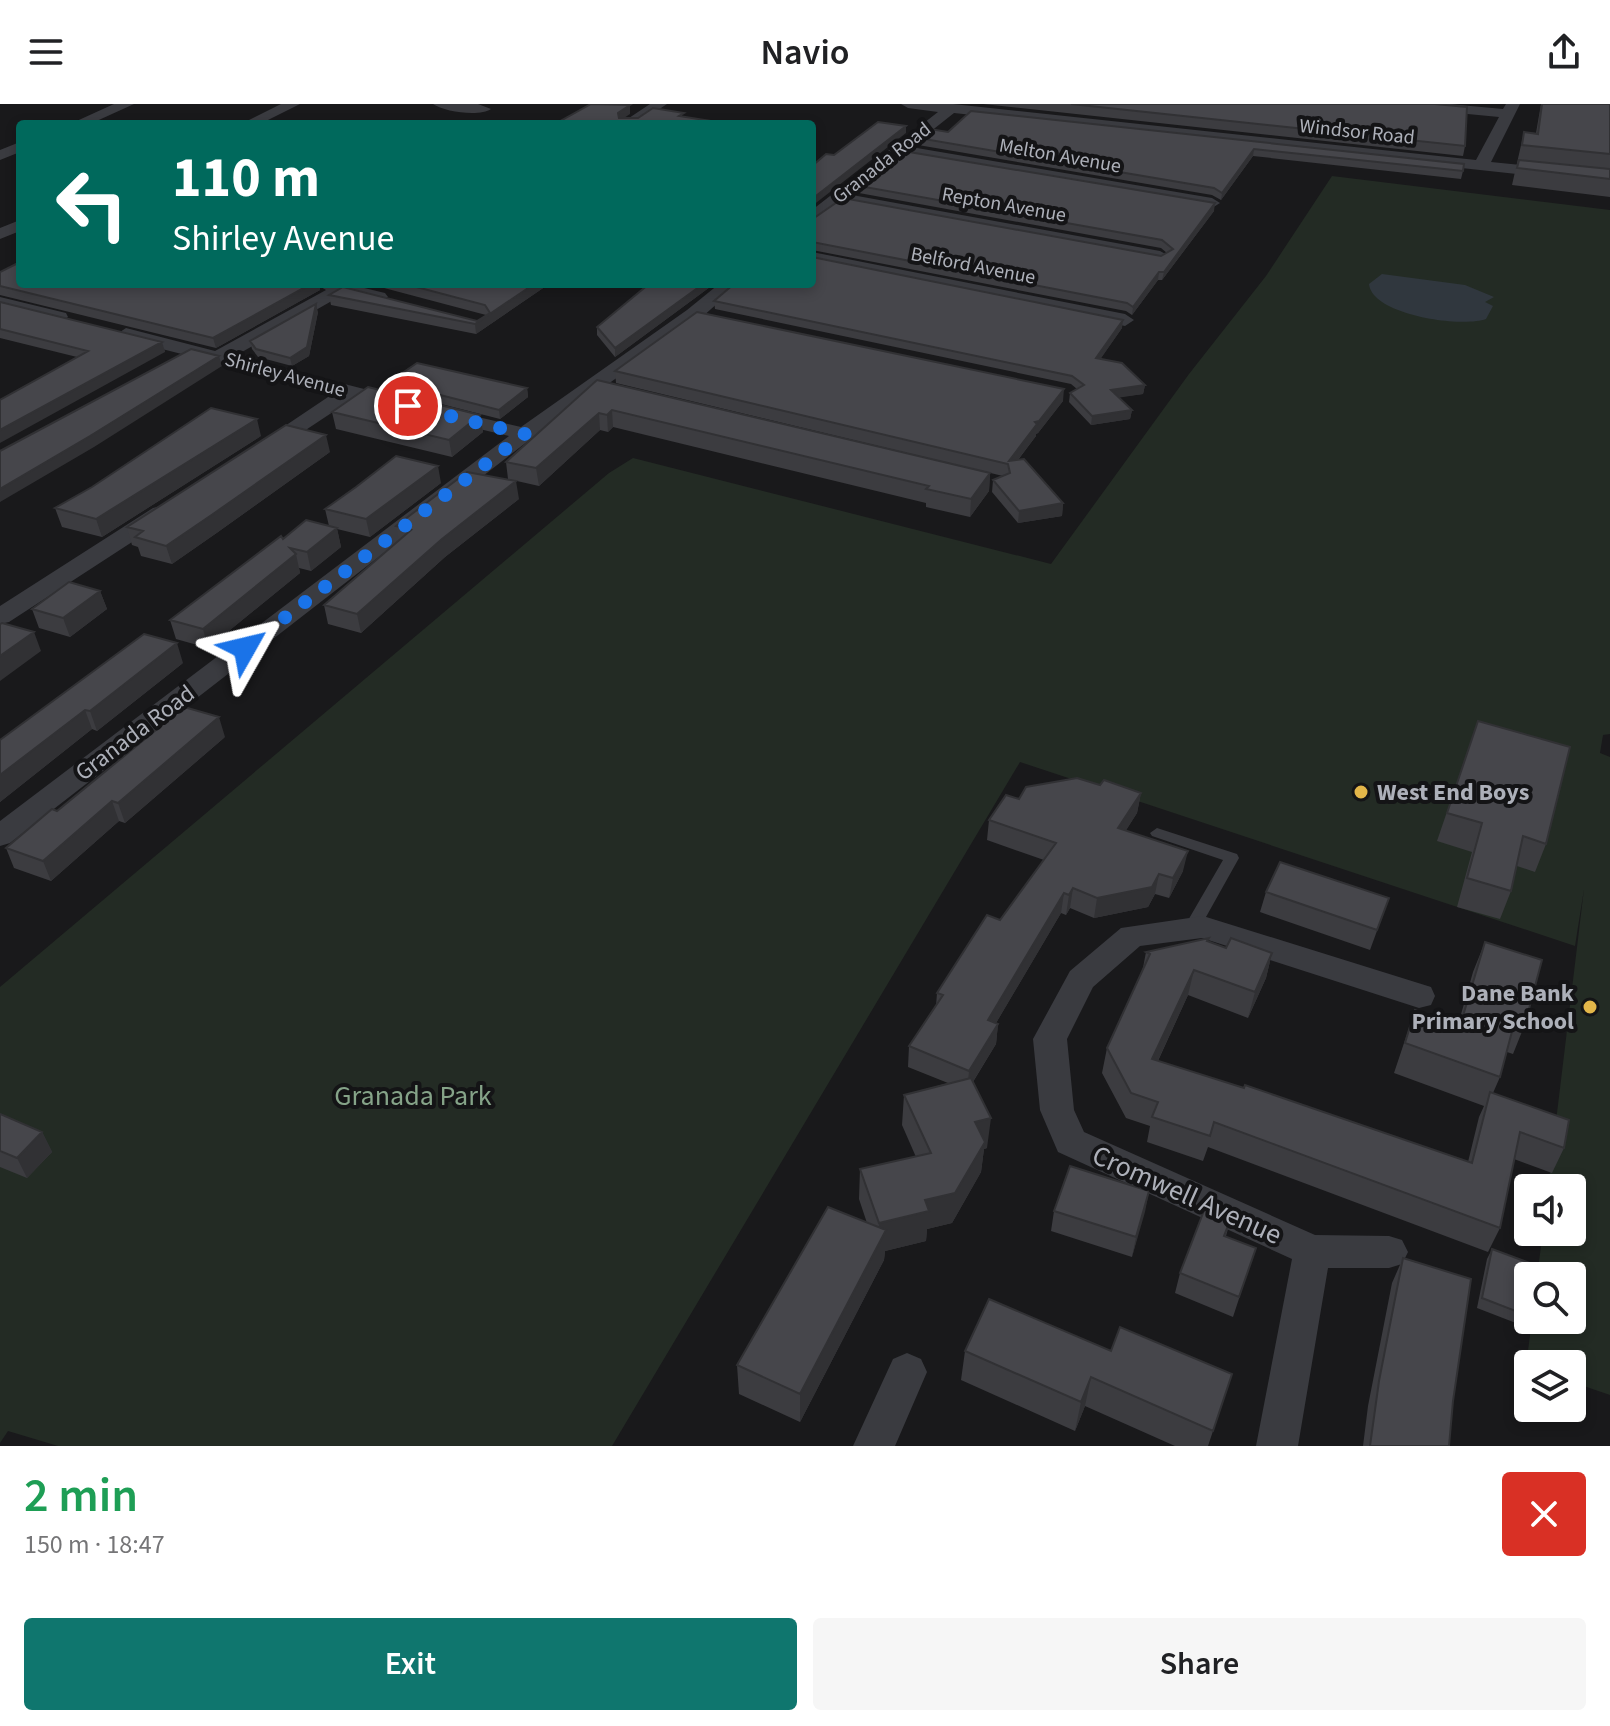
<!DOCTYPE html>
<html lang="en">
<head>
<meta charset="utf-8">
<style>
	:root { --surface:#fff; --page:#f6f6f6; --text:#202124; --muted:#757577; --accent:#0f766e }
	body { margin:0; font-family:"Source Sans 3",sans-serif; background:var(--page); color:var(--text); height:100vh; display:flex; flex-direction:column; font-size:30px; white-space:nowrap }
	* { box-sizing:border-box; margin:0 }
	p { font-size:26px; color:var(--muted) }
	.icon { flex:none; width:44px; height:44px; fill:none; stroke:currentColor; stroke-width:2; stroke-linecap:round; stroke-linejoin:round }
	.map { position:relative; height:1342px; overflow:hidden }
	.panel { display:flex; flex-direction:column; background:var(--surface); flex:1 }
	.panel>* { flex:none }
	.top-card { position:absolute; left:16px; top:16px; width:800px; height:168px; border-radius:8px; box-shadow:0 4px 12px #0003; background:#00695c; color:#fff; overflow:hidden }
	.fabs { position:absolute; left:1514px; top:1070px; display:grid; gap:16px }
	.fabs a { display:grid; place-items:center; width:72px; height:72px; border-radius:8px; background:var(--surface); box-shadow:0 4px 12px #0003; font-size:40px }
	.pin { position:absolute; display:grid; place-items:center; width:68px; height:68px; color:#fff; margin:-34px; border:4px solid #fff; border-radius:50%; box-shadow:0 2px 8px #0007 }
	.me { position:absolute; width:88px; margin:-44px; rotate:53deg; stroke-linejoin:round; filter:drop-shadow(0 0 6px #0008) }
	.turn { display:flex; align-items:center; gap:28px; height:168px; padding:0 24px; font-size:36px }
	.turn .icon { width:104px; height:104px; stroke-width:2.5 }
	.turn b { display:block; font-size:56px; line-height:68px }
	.round { display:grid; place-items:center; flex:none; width:84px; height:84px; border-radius:8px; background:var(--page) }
	.summary { display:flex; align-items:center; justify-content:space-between; height:136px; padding:0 24px }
	h1 { font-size:48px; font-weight:600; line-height:60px; color:#1e9e55 }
	.button { display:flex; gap:16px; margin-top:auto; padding:16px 24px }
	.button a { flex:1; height:92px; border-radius:8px; background:var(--accent); color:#fff; font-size:32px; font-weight:600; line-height:92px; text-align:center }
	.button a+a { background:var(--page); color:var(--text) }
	header { display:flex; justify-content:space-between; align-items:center; height:104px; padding:0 24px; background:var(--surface); font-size:36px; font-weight:600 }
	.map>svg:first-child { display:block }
	.green { fill:#232b24 }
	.water { fill:#30373e }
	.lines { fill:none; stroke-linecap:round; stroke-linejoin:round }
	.service { fill:#3a3b40; fill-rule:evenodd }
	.minor { fill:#3a3b40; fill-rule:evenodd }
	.wall { fill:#3c3c40 }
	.shaded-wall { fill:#313134 }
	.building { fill:#46464b; stroke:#313134; stroke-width:2 }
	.route { stroke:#1a73e8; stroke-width:14; stroke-dasharray:0 25.2 }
	.poi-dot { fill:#e3b649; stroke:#141416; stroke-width:3 }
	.labels { text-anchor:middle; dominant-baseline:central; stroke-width:8; stroke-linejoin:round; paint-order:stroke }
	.far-street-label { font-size:20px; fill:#adb0b9; stroke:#141416 }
	.street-label { font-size:24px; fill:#adb0b9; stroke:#141416 }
	.poi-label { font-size:24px; font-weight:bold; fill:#adb0b9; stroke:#141416; text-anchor:start }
	.near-park-label { font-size:28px; fill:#85a388; stroke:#141416 }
	.near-street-label { font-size:28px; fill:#adb0b9; stroke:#141416 }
</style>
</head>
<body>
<header><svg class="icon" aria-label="menu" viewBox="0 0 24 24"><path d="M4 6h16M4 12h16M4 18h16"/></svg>Navio<svg class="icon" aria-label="share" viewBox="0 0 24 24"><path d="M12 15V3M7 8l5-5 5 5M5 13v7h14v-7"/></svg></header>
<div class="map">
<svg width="1610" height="1342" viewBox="0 0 1610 1342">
	<rect width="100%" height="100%" fill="#19191b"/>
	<!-- green -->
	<path class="green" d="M 1332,72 L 1610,106 L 1610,630 L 1603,631 L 1600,649 L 1610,653 L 1610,1291 L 1572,1278 L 1572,1260 L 1526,1262 L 1532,1216 L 1572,1216 L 1572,1172 L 1537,1172 L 1543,1128 L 1572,1128 L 1572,1084 L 1548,1084 L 1584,785 L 1575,842 L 1020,658 L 612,1342 L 58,1342 L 8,1327 L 0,1339 L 0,883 L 609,369 L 633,354 L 1051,460 L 1189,270 L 1266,172 Z"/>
	<!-- water -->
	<path class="water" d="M 1382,170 L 1465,181 L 1494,193 L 1485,198 L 1493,202 L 1486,215 C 1461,224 1372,211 1369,180 Z"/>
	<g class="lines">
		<!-- service -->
		<path class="service" d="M 1157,724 L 1237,750 L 1239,754 L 1197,829 L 1185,829 L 1183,825 L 1223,756 L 1152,732 L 1150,729 Z"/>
		<!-- minor -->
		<path class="minor" d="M 114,0 L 134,0 L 90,20 L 70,20 Z
			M 281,0 L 300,0 L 260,20 L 241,20 Z
			M 433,0 L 478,0 L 491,5 C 480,13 444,8 433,0 Z
			M 650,0 L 667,0 L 637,20 L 620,20 Z
			M 901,0 L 953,0 L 1476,56 L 1499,13 L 1405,4 L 1398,0 L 1449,0 L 1503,5 L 1506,0 L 1520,0 L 1491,58 L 1610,70 L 1610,80 L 954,9 L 911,43 L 1212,94 L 1220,99 L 1212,104 L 902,51 L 852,91 L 1160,147 L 1169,152 L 1160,157 L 842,98 L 812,119 L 812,106 L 938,8 L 908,4 Z
			M 20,38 L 20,48 L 0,56 L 0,46 Z
			M 20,116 L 20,127 L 0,135 L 0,124 Z
			M 812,148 L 1125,210 L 1134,216 L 1125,222 L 812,158 Z
			M 316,180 L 358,180 L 356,182 L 385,189 L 388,193 L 379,198 L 344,190 L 235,252 L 403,295 L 406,299 L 396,305 L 354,294 L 271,349 L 255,349 L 252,344 L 334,289 L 119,234 L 117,230 L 126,224 L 215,247 L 326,186 Z
			M 719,180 L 739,180 L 701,214 L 532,334 L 10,739 L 0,742 L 0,717 L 509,332 L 437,315 L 434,311 L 437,307 L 444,305 L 521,323 L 687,206 Z
			M 0,193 L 66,209 L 68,213 L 59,219 L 0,204 Z
			M 161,402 L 169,404 L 172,409 L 169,414 L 9,518 L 0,520 L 0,502 L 153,404 Z
			M 1203,812 L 1431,883 L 1435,892 L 1431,901 L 1419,904 L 1202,834 L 1140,842 L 1093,883 L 1067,935 L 1074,1006 L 1084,1028 L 1315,1131 L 1389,1132 L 1402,1136 L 1408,1148 L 1402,1160 L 1389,1164 L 1328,1164 L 1298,1342 L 1256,1342 L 1292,1155 L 1058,1048 L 1040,1006 L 1033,935 L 1070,867 L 1121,824 Z
			M 907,1249 L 921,1255 L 927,1268 L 895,1342 L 853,1342 L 893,1255 Z"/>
	</g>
	<!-- wall -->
	<path class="wall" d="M 983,0 L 1435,0 L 1465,42 L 1463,52 Z
		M 1541,0 L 1610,0 L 1610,93 L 1512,81 L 1524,28 L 1536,29 Z
		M 971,7 L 1463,67 L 1461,75 L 1253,52 L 1221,96 L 1212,91 L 918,41 L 918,34 L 948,28 Z
		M 859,82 L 1214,107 L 1162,176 L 1158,176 L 1132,211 L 1126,207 L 812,146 L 812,114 L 1161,152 L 1167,149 L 1161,144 L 859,89 Z
		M 0,168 L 20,180 L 319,180 L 320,186 L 216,244 L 0,191 Z
		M 369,180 L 549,180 L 476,230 L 331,201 L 329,191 L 477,217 L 486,211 Z
		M 649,180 L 714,180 L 615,253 L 597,231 L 597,223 Z
		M 714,197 L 1122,224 L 1100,255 L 1145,281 L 1143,290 L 1119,293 L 1132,306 L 1130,315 L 1091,321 L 1069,298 L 1070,289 L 1077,285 L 1071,280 L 715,205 Z
		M 0,198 L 162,238 L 165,248 L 77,253 L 0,234 Z
		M 318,208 L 309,252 L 292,262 L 258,253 L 252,245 L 250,237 Z
		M 615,267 L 1063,297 L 1038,329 L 1036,330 L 1036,332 L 1018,356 L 1063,399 L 1062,412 L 1018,419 L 992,388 L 993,376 L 1003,372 L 616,279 Z
		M 597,276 L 990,369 L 989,387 L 970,413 L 926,403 L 926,399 L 613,323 L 608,328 L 600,326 L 539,382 L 508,375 L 506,358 Z
		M 389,278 L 527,284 L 528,293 L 500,315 L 390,287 Z
		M 332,308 L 480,311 L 483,328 L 452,353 L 336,325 Z
		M 261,332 L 102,433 L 62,423 L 55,404 Z
		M 330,348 L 218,428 L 172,460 L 141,452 L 138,443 L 132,441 L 127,423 Z
		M 441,379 L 370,433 L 337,425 L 341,443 L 311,467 L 299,464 L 300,469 L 208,544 L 176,535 L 170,516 L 283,435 L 329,422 L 325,405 Z
		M 519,395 L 445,453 L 361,529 L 328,520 L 324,501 L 399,437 L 396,422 Z
		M 100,487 L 107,505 L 70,533 L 39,524 L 32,505 Z
		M 183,559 L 97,627 L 92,625 L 0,698 L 0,636 Z
		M 1478,617 L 1546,740 L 1535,768 L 1517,762 L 1511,787 L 1500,815 L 1457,803 L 1472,748 L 1437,737 Z
		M 225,633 L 125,719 L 119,717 L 51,777 L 14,764 L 6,744 L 57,707 Z
		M 1100,681 L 1141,689 L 1137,709 L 1126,726 L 1183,767 L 1169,794 L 1155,790 L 1148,803 L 1094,814 L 1070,804 L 1066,811 L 1061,809 L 996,919 L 998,920 L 996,940 L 973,978 L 987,1044 L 984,1045 L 981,1068 L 952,1119 L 927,1125 L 926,1137 L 885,1147 L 884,1156 L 800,1318 L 739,1290 L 737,1261 L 867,1119 L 859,1095 L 860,1065 L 916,1053 L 902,1021 L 904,991 L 948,979 L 908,963 L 909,942 L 936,902 L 937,889 L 1000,816 L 1044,756 L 987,736 L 989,716 L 1019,695 Z
		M 1266,788 L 1389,794 L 1370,846 L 1260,808 Z
		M 1208,837 L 1226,844 L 1272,849 L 1266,874 L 1248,914 L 1188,891 L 1158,957 L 1468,1058 L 1479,1013 L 1484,1002 L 1394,969 L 1415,906 L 1458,921 L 1473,868 L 1485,838 L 1525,920 L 1513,950 L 1507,948 L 1500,973 L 1493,989 L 1564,1044 L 1552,1069 L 1514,1055 L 1500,1124 L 1488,1148 L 1208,1043 L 1203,1057 L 1147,1038 L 1150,1022 L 1126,1014 L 1102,969 L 1107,944 L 1142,869 L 1146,848 Z
		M 0,1010 L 42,1028 L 52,1048 L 27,1074 L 0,1063 Z
		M 1149,1087 L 1132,1153 L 1051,1127 L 1054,1107 Z
		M 1231,1114 L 1226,1132 L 1249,1164 L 1233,1213 L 1175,1189 L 1180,1169 Z
		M 1492,1145 L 1526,1211 L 1521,1221 L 1477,1204 L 1487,1155 Z
		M 1403,1154 L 1453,1297 L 1449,1342 L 1363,1342 L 1368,1302 L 1392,1179 Z
		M 965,1247 L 1111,1247 L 1232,1270 L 1208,1342 L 1175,1342 L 1085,1302 L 1075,1327 L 961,1276 Z"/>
	<!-- shaded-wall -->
	<path class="shaded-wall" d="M 630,1 L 630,10 L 618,18 L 618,9 Z
		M 906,22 L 906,29 L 812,102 L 812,95 Z
		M 1254,45 L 1253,52 L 1221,96 L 1222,89 Z
		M 1215,99 L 1214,107 L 1162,176 L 1164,168 Z
		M 1159,168 L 1158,176 L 1132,211 L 1133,203 Z
		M 311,180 L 319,180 L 320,186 L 216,244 L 213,234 Z
		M 534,180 L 549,180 L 476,230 L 475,220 Z
		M 703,180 L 714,180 L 615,253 L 615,244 Z
		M 316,200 L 318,208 L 309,252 L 292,262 L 290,254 Z
		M 1123,216 L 1122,224 L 1095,263 L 1096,254 Z
		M 162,238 L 165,248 L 0,339 L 0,326 Z
		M 219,252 L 222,262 L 94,343 L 0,398 L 0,385 Z
		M 1145,281 L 1143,290 L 1110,295 L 1111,286 Z
		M 527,284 L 528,293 L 500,315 L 499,306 Z
		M 1064,285 L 1063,297 L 1038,329 L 1036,330 L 1036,332 L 1009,367 L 1009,357 L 1035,318 Z
		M 612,306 L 613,323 L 608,328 L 607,311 Z
		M 1132,306 L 1130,315 L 1091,321 L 1092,312 Z
		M 599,309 L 600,326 L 539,382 L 536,364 Z
		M 480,311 L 483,328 L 452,353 L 449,336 Z
		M 257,315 L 261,332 L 102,433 L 96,415 Z
		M 326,331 L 330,348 L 218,428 L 172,460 L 166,442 Z
		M 438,362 L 441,379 L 370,433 L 366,415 Z
		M 990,369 L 989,387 L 970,413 L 971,395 Z
		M 516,377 L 519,395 L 445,453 L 361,529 L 357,510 L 442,435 Z
		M 1063,399 L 1062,412 L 1018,419 L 1019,407 Z
		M 337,424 L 341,443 L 311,467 L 307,448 Z
		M 296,450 L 300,469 L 208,544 L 203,525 Z
		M 100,487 L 107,505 L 70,533 L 63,514 Z
		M 34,528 L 41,547 L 0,577 L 0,552 Z
		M 177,539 L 183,559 L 97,627 L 90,607 Z
		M 85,606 L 92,625 L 0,698 L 0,671 Z
		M 219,613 L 225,633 L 125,719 L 118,699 Z
		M 1141,689 L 1137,709 L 1115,744 L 1118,724 Z
		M 112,697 L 119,717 L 51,777 L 43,757 Z
		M 1188,747 L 1183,767 L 1169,794 L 1173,774 Z
		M 1159,770 L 1155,790 L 1148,803 L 1094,814 L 1097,794 Z
		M 1073,784 L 1070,804 L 1066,811 L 1069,791 Z
		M 1064,789 L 1061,809 L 986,936 L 988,916 Z
		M 1272,849 L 1266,874 L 1248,914 L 1255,888 Z
		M 1194,866 L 1188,891 L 1147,980 L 1152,955 Z
		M 998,920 L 996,940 L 967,987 L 969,967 Z
		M 991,1014 L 987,1044 L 984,1045 L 981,1068 L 952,1119 L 927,1125 L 926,1137 L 885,1147 L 884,1156 L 800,1318 L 800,1290 L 878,1141 L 879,1119 L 925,1096 L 975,1018 Z
		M 42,1028 L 52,1048 L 27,1074 L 17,1054 Z
		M 1149,1087 L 1145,1108 L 1132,1153 L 1136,1133 Z
		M 1091,1273 L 1085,1302 L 1075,1327 L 1081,1298 Z"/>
	<!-- building -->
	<path class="building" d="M 591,0 L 630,1 L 618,9 L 619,14 L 638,14 L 653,4 L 684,9 L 679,12 L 730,20 L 555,20 Z
		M 1071,0 L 1435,0 L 1467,3 L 1465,42 Z
		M 1542,0 L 1610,0 L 1610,50 L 1522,41 L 1524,28 L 1538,30 Z
		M 971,7 L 1464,60 L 1463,67 L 1254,45 L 1222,89 L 1214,84 L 918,34 L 930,25 L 948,28 Z
		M 878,18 L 906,22 L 812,95 L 812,62 L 826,50 L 834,51 Z
		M 903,47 L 1215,99 L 1164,168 L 1159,168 L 1133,203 L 1127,199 L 812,138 L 812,114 L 814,114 L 843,94 L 1161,152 L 1173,145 L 1162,136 L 859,82 Z
		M 1519,56 L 1610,65 L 1610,75 L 1517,64 Z
		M 812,153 L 1123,216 L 1096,254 L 1122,259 L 1145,281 L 1111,286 L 1132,306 L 1092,312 L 1070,289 L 1084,281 L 1072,272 L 714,197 L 734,180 L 812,180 Z
		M 18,159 L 20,159 L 20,180 L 311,180 L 213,234 L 0,182 L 0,168 Z
		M 405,180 L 534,180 L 475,220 L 329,191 L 343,183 L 477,217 L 490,209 L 485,201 Z
		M 649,180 L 703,180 L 615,244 L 597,223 Z
		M 0,198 L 162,238 L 0,326 L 0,296 L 88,247 L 0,225 Z
		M 316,200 L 307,243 L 290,254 L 256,245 L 250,237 Z
		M 697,208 L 1064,285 L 1039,317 L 1035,318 L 1037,320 L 1009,357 L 1024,355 L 1063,399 L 1019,407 L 993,376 L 1010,369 L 1008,360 L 615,267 Z
		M 191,245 L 219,252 L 90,332 L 0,385 L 0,347 Z
		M 417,259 L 527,284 L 499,306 L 389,278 Z
		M 597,276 L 990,369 L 971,395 L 926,385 L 929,382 L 612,306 L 607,311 L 599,309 L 536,364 L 506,358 Z
		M 368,283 L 480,311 L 449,336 L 332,308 Z
		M 211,304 L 257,315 L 96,415 L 55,404 L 92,383 Z
		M 286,321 L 326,331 L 213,410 L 166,442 L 135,433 L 143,427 L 127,423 Z
		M 396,352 L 438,362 L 366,415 L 325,405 L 356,383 Z
		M 467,368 L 516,377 L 442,435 L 357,510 L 324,501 L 411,426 L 396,422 Z
		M 306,416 L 337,424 L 307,448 L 290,444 L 296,450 L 203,525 L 170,516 L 281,432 L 283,435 Z
		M 69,478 L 100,487 L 63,514 L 32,505 Z
		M 2,519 L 34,528 L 0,552 L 0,520 Z
		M 144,530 L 177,539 L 90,607 L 85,606 L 0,671 L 0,636 Z
		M 184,603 L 219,613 L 118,699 L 112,697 L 43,757 L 6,744 L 52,705 L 57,707 Z
		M 1478,617 L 1570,643 L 1546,740 L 1523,732 L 1511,787 L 1467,774 L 1482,719 L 1447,709 Z
		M 1077,674 L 1100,681 L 1104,676 L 1141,689 L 1118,724 L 1188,747 L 1173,774 L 1159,770 L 1152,783 L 1097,794 L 1073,784 L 1069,791 L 1064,789 L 988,916 L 998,920 L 969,967 L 909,942 L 943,891 L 937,889 L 987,811 L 1000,816 L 1056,739 L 989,716 L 1006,691 L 1019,695 L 1026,683 Z
		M 1280,758 L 1389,794 L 1377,826 L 1266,788 Z
		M 1209,834 L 1207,837 L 1226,844 L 1231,834 L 1272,849 L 1255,888 L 1194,866 L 1152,955 L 1244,984 L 1245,981 L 1472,1059 L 1490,988 L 1569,1016 L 1564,1044 L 1520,1028 L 1500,1124 L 1214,1018 L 1210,1032 L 1152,1013 L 1158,998 L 1131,989 L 1107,944 L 1150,850 L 1146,848 Z
		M 1485,838 L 1542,856 L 1525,920 L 1515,916 L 1500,973 L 1405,939 L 1415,906 L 1460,922 Z
		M 971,974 L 991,1014 L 975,1018 L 985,1038 L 955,1089 L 925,1096 L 929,1107 L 879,1119 L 860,1065 L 931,1049 L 904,991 Z
		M 0,1010 L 42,1028 L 17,1054 L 0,1047 Z
		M 1070,1062 L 1149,1087 L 1136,1133 L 1054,1107 Z
		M 828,1103 L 886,1126 L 800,1290 L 737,1261 Z
		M 1205,1104 L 1231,1114 L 1224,1132 L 1256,1144 L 1239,1193 L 1180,1169 Z
		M 1492,1145 L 1535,1161 L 1533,1172 L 1528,1172 L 1528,1200 L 1526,1211 L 1482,1194 Z
		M 1403,1154 L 1471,1175 L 1453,1297 L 1449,1342 L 1370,1342 L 1379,1277 Z
		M 989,1195 L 1111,1247 L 1120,1223 L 1232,1270 L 1213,1327 L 1091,1273 L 1081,1298 L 965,1247 Z"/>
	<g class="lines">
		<!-- route -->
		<path class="route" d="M 245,544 L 525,330 L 408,302"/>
	</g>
	<!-- markers -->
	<g class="poi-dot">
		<circle cx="1361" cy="688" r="8"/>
		<circle cx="1590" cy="903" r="8"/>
	</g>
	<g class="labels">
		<!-- far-street labels -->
		<g class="far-street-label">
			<text transform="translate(1357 28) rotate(6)">Windsor Road</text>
			<text transform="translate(1060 52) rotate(10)">Melton Avenue</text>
			<text transform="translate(882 59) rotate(-38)">Granada Road</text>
			<text transform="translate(1004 101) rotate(10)">Repton Avenue</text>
			<text transform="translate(973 162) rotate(11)">Belford Avenue</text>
			<text transform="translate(285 271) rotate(15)">Shirley Avenue</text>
		</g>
		<!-- street labels -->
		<g class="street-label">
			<text transform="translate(135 629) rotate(-37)">Granada Road</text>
		</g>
		<!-- poi labels -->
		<g class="poi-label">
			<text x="1377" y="688">West End Boys</text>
			<text x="1574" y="889" text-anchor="end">Dane Bank<tspan x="1574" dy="28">Primary School</tspan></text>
		</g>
		<!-- near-park labels -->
		<g class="near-park-label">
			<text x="413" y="992">Granada Park</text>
		</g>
		<!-- near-street labels -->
		<g class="near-street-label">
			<text transform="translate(1187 1091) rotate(24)">Cromwell Avenue</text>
		</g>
	</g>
</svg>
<div class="fabs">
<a><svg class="icon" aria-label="sound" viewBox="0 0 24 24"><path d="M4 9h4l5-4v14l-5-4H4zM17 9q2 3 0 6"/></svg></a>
<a><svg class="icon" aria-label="search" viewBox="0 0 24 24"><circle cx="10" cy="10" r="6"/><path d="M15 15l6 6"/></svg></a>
<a><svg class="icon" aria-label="layers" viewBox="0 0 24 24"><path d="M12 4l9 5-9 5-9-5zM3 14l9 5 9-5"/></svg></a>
</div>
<div class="pin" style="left:408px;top:302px;background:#d93025"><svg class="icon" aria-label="arrive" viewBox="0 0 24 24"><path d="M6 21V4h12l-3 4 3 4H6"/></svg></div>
<svg class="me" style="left:245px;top:544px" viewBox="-20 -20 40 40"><path d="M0-17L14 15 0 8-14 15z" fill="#1a73e8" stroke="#fff" stroke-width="4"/></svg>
<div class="top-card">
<div class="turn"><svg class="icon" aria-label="left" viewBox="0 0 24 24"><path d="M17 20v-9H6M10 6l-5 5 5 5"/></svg><div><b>110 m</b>Shirley Avenue</div></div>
</div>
</div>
<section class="panel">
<div class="summary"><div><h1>2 min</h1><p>150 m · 18:47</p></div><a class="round" style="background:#d93025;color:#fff"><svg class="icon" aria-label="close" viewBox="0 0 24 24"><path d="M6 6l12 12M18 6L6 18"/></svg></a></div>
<div class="button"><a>Exit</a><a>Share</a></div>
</section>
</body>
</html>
